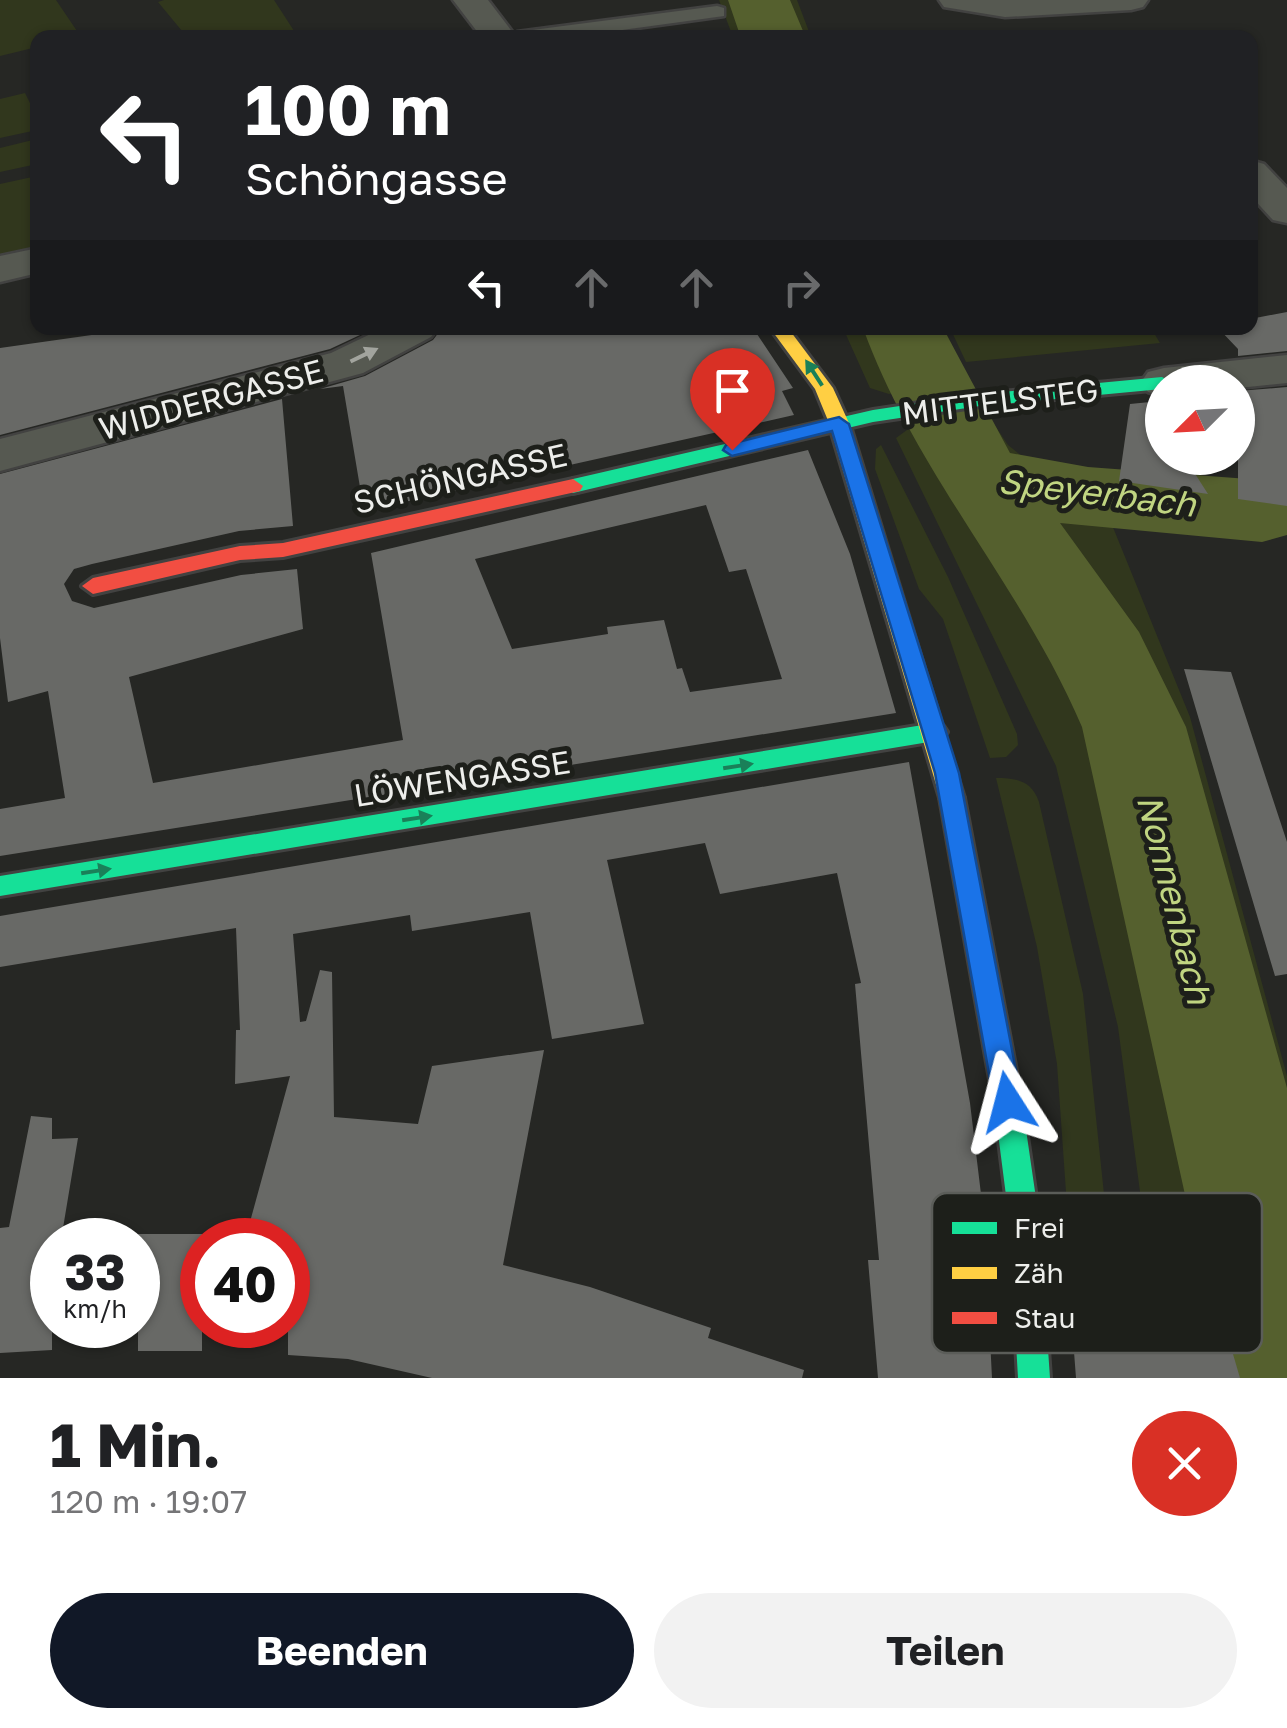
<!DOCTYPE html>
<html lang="de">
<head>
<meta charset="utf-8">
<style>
	:root { --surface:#fff; --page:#f2f2f2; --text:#202124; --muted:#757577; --accent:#111827 }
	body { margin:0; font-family:"Golos Text",sans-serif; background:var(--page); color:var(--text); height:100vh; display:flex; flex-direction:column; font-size:38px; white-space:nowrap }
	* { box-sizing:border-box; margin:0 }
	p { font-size:32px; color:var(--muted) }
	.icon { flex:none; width:55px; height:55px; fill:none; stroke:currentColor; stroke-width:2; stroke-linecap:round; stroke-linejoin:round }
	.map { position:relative; height:1378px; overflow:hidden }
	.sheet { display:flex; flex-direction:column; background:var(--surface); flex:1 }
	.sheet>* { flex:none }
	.banner { position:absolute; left:30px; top:30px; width:1228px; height:305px; border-radius:20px; box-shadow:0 2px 8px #0004; background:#202124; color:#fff; overflow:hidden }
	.needle { width:65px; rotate:246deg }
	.buttons { position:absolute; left:1145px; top:365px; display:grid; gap:20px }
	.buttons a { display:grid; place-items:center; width:110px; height:110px; border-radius:50%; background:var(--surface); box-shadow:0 2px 8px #0004; font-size:50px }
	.speed { position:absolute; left:30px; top:1218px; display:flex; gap:20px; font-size:50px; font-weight:700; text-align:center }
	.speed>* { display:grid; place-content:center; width:130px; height:130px; border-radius:50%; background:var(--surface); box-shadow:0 2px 8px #0004; line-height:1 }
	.speed small { font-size:25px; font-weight:400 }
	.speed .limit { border:15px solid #d22; background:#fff; color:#111 }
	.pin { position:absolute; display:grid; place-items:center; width:85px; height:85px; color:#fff; margin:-102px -42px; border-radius:50% 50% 50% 0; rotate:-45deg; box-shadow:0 0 10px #0007 }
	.pin .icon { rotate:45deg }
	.me { position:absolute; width:110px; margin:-55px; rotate:351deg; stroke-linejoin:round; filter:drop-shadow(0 0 8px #0008) }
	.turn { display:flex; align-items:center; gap:35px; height:210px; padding:0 50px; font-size:45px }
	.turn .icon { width:130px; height:130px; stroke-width:2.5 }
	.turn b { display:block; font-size:70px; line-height:85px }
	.lanes { display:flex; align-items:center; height:95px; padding:0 50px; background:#0003; justify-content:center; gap:50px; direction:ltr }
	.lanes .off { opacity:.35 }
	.round { display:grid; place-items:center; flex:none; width:105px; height:105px; border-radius:52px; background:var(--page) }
	.head { display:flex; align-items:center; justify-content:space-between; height:170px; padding:0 50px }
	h1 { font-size:60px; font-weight:700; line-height:75px }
	.action { display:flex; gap:20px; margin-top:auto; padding:20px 50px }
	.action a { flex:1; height:115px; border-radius:60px; background:var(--accent); color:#fff; font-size:40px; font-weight:700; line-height:115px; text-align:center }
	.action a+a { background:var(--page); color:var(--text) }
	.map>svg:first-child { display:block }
	.green { fill:#31371d }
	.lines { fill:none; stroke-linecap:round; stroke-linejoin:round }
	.river { fill:#55602e; fill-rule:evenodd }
	.building { fill:#686966; fill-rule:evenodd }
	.lane-casing { stroke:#424241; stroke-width:5 }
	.street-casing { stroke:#424241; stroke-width:5 }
	.fast-casing { stroke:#424241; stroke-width:6 }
	.slow-casing { stroke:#424241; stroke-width:6 }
	.jam-casing { stroke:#424241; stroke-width:6 }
	.lane { fill:#565951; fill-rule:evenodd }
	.street { fill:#565951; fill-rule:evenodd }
	.fast { fill:#16e098; fill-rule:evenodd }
	.slow { fill:#ffcf43; fill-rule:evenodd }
	.jam { fill:#f24e42; fill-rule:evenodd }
	.oneway { fill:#a2a49e }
	.oneway2 { fill:#1a8059 }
	.route { fill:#1a73e8; stroke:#114b97; stroke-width:2.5 }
	.labels { text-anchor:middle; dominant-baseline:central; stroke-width:10; stroke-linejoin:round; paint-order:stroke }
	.street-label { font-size:32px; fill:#edeeeb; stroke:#1d1f1a }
	.water-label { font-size:35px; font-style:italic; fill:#c0d581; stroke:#1d1f1a }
	.key { fill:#1d1f1a; stroke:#5b5d59; stroke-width:2.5 }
	.key-label { font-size:28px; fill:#edeeeb }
</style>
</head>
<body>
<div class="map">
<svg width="1287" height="1378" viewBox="0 0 1287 1378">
	<rect width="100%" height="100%" fill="#262724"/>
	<!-- green -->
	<path class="green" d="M 0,0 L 56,0 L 81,37 L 38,38 L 37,47 L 0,56 Z
		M 164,0 L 274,0 L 298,37 L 187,37 L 158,2 Z
		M 719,0 L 797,0 L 811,37 L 733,37 Z
		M 25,93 L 37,117 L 37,130 L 0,138 L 0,99 Z
		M 37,139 L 37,164 L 0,172 L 0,148 Z
		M 37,176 L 37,247 L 0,257 L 0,184 Z
		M 843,328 L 944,328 L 970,383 L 889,394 L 870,388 Z
		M 950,328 L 1151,328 L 1160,343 L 966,362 Z
		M 990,418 L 1008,445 L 1028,461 L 1072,472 L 1108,515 L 1190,717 L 1287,1076 L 1287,1378 L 1240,1378 L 1197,1232 L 1145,1229 L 1118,1027 L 1056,766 L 896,438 L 907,430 Z
		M 881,445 L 948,577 L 1017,734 L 1018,745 L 1006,757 L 990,758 L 943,619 L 919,589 L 875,469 L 876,449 Z
		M 996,778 C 1017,778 1032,781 1039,802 L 1083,994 L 1104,1194 L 1066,1192 L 1057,1064 L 1037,947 Z"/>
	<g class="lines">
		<!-- river -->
		<path class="river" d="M 728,0 L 790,0 L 806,38 L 741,38 Z
			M 863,328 L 943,328 L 1010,453 L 1088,467 L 1262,480 L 1287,487 L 1287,535 L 1262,542 L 1060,523 L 1139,632 L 1186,727 L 1287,1088 L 1287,1378 L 1225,1378 L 1216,1357 L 1193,1231 L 1082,727 C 1022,586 916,474 863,328 Z"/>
	</g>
	<!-- building -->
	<path class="building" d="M 1287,312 L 1287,351 L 1238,356 L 1238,349 L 1218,328 L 1250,328 L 1250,319 Z
		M 141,328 L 375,328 L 330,349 L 0,435 L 0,348 Z
		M 442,328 L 753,328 L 793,388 L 782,391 L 794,415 L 364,511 L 343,386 L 320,389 L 365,376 L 433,340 Z
		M 1287,387 L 1287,506 L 1238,499 L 1238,391 Z
		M 282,399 L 293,526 L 239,531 L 92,564 L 74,569 L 64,584 L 72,601 L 94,608 L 241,575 L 297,569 L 303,629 L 129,677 L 153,783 L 403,740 L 371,553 L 808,450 L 850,554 L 896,713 L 0,856 L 0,809 L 65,798 L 48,691 L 8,702 L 0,638 L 0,474 ZM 706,505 L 729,572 L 746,569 L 782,679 L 690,692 L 682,668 L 677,669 L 664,620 L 607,627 L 608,634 L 512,649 L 475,559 Z
		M 1150,402 L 1162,422 L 1162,458 L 1185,458 L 1208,494 L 1119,481 L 1130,404 Z
		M 1184,669 L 1231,672 L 1287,842 L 1287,974 L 1275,976 Z
		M 909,762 L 970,1103 L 984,1219 L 992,1378 L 878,1378 L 868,1260 L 879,1260 L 855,984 L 861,983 L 837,873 L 720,894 L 705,843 L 607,860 L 644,1024 L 552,1039 L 530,912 L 412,931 L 410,915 L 293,934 L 300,1022 L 306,1021 L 320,970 L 332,972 L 334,1117 L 418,1124 L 432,1066 L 544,1050 L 503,1265 L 590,1287 L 711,1328 L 708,1338 L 804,1370 L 802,1378 L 432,1378 L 348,1359 L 288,1355 L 288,1240 L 245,1240 L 290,1076 L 235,1084 L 236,1030 L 240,1030 L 236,928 L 0,967 L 0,916 Z
		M 31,1116 L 52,1118 L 52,1139 L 78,1138 L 61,1240 L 52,1240 L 52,1350 L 0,1353 L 0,1228 L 9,1227 Z
		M 1145,1229 L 1197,1231 L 1240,1378 L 1076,1378 L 1069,1286 L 1158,1290 Z
		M 138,1234 L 202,1234 L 202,1351 L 138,1351 Z"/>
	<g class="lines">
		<defs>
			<path id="lane" d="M 717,6 L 724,8 L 724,16 L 564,38 L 508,38 L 517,32 Z"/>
			<path id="street" d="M 453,0 L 488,0 L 517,38 L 482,38 Z
				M 939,0 L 1148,0 L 1143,7 L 1131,10 L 1005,17 L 944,7 Z
				M 1250,160 L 1264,164 L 1287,188 L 1287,223 L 1273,220 L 1250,195 Z
				M 38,248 L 38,273 L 0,282 L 0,256 Z
				M 383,328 L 438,328 L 431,337 L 363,373 L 0,471 L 0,439 L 331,353 Z
				M 1287,355 L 1287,383 L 1238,388 L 1238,382 L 1162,382 L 1162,396 L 1148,392 L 1141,382 L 1148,372 L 1164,368 Z"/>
			<path id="fast" d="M 1162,377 L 1171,382 L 1162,382 L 1162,389 L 980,406 L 873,422 L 573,493 L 563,486 L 573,479 L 873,410 L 980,394 Z
				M 935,723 L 943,726 L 947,732 L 943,738 L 935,741 L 0,896 L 0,876 Z
				M 952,788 L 960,791 L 964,798 L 1022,1102 L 1039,1219 L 1050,1378 L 1018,1378 L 1009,1219 L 994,1102 L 940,798 L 944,791 Z"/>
			<path id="slow" d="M 770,328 L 788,328 L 833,388 L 849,423 L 964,798 L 960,805 L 944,805 L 940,798 L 829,423 L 815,389 Z"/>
			<path id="jam" d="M 573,479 L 583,486 L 580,491 L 283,557 L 240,560 L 93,594 L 82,586 L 93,578 L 240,546 L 283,543 Z"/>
		</defs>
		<!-- lane casing -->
		<use href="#lane" class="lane-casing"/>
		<!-- street casing -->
		<use href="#street" class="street-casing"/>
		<!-- fast casing -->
		<use href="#fast" class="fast-casing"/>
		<!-- slow casing -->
		<use href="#slow" class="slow-casing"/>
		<!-- jam casing -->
		<use href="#jam" class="jam-casing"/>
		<!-- lane -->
		<use href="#lane" class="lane"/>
		<!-- street -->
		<use href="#street" class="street"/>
		<!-- fast -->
		<use href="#fast" class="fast"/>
		<!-- slow -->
		<use href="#slow" class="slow"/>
		<!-- jam -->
		<use href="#jam" class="jam"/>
	</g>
	<!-- one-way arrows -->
	<defs><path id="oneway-solid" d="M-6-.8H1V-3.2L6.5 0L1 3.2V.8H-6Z" transform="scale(2.5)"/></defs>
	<use class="oneway" href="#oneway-solid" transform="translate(364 355) rotate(-26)"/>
	<g class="oneway2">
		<use href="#oneway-solid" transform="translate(814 373) rotate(-123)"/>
		<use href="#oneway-solid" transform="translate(738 766) rotate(-9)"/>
		<use href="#oneway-solid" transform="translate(417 818) rotate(-9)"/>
		<use href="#oneway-solid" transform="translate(96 871) rotate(-9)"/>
	</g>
	<!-- route -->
	<path class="route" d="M 839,417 L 849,424 L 959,773 L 1022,1102 L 1018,1111 L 1008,1115 L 998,1111 L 994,1102 L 935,773 L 832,431 L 732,456 L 723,450 L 726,445 Z"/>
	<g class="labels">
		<!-- street labels -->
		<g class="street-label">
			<text transform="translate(211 399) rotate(-15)">WIDDERGASSE</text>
			<text transform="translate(1000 401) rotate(-7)">MITTELSTEG</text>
			<text transform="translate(460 478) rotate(-13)">SCHÖNGASSE</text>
			<text transform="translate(462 778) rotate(-9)">LÖWENGASSE</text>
		</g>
		<!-- water labels -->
		<g class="water-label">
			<text transform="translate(1097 492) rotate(7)">Speyerbach</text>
			<text transform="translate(1175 899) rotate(76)">Nonnenbach</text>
		</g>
	</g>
	<!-- legend -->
	<rect x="932" y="1193" width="330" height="160" rx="15" class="key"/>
	<rect x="952" y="1222" width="45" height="12" fill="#16e098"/>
	<rect x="952" y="1267" width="45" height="12" fill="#ffcf43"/>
	<rect x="952" y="1312" width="45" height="12" fill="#f24e42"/>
	<g class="key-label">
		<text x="1014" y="1238">Frei</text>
		<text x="1014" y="1283">Zäh</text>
		<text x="1014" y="1328">Stau</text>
	</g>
</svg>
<div class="buttons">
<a><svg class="needle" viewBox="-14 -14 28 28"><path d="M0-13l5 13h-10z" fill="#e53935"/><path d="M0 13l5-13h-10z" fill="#757577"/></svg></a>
</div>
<div class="speed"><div>33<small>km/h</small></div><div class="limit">40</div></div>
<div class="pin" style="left:732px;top:450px;background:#d93025"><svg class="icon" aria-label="arrive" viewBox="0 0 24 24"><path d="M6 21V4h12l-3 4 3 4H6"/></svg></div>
<svg class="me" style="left:1008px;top:1102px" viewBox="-20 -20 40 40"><path d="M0-17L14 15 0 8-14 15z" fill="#1a73e8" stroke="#fff" stroke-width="4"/></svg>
<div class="banner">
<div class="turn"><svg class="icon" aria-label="left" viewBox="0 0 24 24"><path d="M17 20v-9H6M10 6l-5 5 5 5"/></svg><div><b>100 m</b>Schöngasse</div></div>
<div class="lanes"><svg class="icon" aria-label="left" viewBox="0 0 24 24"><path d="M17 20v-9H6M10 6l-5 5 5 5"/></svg><svg class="icon off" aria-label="ahead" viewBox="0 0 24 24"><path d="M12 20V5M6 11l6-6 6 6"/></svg><svg class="icon off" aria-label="ahead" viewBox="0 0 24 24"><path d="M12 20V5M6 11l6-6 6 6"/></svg><svg class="icon off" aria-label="right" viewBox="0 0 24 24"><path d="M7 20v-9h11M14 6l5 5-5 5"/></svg></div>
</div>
</div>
<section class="sheet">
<div class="head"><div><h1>1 Min.</h1><p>120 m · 19:07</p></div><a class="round" style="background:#d93025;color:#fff"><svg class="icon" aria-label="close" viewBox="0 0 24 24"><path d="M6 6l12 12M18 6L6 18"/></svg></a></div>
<div class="action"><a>Beenden</a><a>Teilen</a></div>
</section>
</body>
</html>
